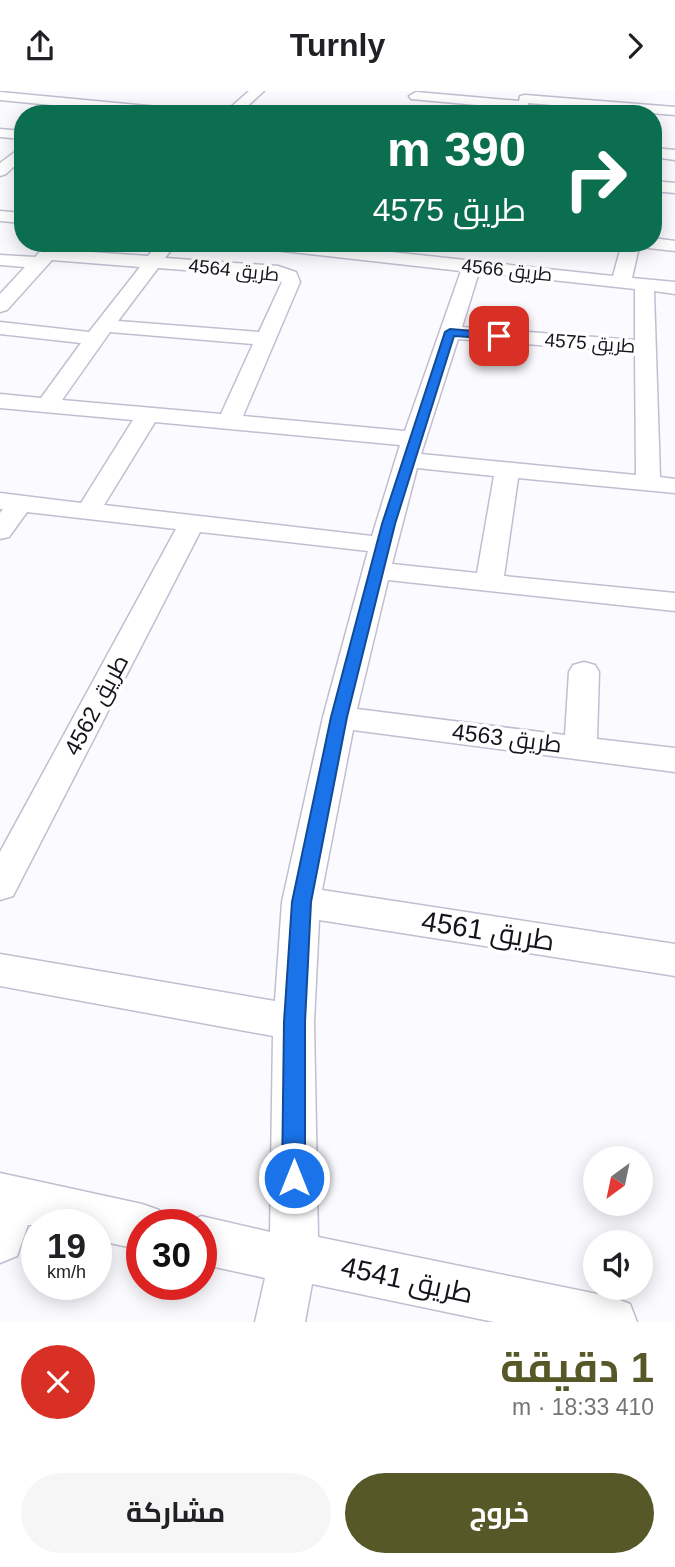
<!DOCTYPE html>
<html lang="ar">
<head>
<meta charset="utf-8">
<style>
	:root { --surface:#fff; --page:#f6f6f6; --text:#202124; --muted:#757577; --accent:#565927 }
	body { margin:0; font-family:Arial,Cairo,sans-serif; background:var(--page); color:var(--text); direction:rtl; height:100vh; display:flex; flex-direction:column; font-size:26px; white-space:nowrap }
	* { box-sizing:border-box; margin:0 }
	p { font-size:23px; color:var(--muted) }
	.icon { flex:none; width:38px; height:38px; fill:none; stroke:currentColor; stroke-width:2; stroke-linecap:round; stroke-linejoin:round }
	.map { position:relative; height:1231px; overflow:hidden; direction:ltr }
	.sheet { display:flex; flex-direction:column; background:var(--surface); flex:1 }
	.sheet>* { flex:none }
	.banner { position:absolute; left:14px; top:14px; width:648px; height:147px; border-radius:28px; box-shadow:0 4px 18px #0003; direction:rtl; background:#0b6e4f; color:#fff; overflow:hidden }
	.needle { width:46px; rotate:213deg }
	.tools { position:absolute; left:583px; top:1055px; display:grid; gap:14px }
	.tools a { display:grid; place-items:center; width:70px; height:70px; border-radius:50%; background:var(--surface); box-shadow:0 4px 18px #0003; font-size:35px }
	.speed { position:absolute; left:21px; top:1118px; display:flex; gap:14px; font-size:35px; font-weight:700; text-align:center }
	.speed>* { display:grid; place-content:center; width:91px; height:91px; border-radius:50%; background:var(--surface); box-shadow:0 4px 18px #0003; line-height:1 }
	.speed small { font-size:18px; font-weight:400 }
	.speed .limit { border:10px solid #d22; background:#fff; color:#111 }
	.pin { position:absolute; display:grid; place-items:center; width:60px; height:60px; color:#fff; margin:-30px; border-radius:14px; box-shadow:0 4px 10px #0006 }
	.me { position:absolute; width:77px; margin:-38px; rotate:0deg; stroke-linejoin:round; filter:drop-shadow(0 0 5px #0008) }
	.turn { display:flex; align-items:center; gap:24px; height:147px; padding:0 21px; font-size:32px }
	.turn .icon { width:91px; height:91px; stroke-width:2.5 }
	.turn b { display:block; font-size:49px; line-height:60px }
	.round { display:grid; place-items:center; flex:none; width:74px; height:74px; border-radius:37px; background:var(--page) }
	.overview { display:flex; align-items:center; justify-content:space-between; height:119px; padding:0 21px }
	h1 { font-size:42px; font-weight:700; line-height:52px; color:var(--accent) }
	.button { display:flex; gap:14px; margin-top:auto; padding:14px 21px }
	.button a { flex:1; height:80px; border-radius:42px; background:var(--accent); color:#fff; font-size:28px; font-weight:700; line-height:80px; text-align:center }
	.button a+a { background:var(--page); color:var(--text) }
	header { display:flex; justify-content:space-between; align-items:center; height:91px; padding:0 21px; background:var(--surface); font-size:32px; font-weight:700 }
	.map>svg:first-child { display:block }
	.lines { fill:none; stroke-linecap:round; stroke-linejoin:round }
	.minor-casing { stroke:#c1bed1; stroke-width:3 }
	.minor { fill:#fff; fill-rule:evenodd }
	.route { fill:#1a73e8; stroke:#114b97; stroke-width:2 }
	.labels { text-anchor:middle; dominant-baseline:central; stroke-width:7; stroke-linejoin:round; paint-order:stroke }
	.far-street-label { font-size:19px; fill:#15141b; stroke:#fff }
	.street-label { font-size:23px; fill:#15141b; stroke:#fff }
	.near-street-label { font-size:28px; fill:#15141b; stroke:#fff }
</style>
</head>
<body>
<header><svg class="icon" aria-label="forward" viewBox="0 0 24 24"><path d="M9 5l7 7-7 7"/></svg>Turnly<svg class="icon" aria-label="share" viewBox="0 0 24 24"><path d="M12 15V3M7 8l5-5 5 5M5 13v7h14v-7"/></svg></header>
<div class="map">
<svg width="675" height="1231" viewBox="0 0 675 1231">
	<rect width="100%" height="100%" fill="#fbfafe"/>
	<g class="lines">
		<defs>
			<path id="minor" d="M 249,0 L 264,0 L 239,23 L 223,23 Z
				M 0,1 L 190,19 L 197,23 L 144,23 L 0,9 Z
				M 416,1 L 519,10 L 520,5 L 525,4 L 675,16 L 675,24 L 528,12 L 527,17 L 522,18 L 411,8 L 409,5 Z
				M 0,38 L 23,40 L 23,48 L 0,46 Z
				M 23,55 L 23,67 L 6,83 L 0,85 L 0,72 Z
				M 653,57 L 675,59 L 675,69 L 653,66 Z
				M 653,90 L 675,92 L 675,102 L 653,100 Z
				M 0,120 L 23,122 L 23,132 L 0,130 Z
				M 653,147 L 675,150 L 675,160 L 639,156 L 632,187 L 675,191 L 675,203 L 654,200 L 660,386 L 675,388 L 675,402 L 518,387 L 504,485 L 675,502 L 675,520 L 388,489 L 357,618 L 565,644 L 569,581 L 573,574 L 584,571 L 595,574 L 599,581 L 597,648 L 675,657 L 675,681 L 353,639 L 322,799 L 675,853 L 675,885 L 319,829 L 314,931 L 318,1146 L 612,1206 L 630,1213 L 637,1231 L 494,1231 L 312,1193 L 305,1231 L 255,1231 L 265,1187 L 201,1173 L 201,1134 L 184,1134 L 201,1125 L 270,1141 L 273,945 L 0,895 L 0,863 L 275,910 L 282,811 L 323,626 L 368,460 L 200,441 L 13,805 L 0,809 L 0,761 L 176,438 L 27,421 L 9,446 L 0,448 L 0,422 L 3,418 L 0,418 L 0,402 L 81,412 L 133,329 L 0,317 L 0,303 L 41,307 L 81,252 L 0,243 L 0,231 L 89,241 L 140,176 L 52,169 L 7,219 L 0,221 L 0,203 L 25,176 L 0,174 L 0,164 L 35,166 L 48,152 L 67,152 L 62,159 L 148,165 L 156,155 L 162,154 L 171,159 L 165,167 L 278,175 L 296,181 L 300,191 L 243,325 L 405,340 L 461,180 L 256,157 L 247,152 L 308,152 L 613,185 L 622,152 L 653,152 ZM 158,177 L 275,186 L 282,191 L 259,241 L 118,230 ZM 479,181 L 635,198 L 635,249 L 462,236 ZM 110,241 L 253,253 L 221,323 L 62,309 ZM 458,248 L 635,261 L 636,384 L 421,363 ZM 155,331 L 400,354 L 372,445 L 104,414 ZM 417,377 L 494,385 L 477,482 L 392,473 Z
				M 0,1082 L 142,1113 L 159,1119 L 165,1134 L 142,1134 L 142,1159 L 96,1149 L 96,1134 L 28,1134 L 17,1165 L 0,1172 Z"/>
		</defs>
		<!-- minor casing -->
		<use href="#minor" class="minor-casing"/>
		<!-- minor -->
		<use href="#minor" class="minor"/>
	</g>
	<!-- route -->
	<path class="route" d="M 450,238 L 499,242 L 504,245 L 499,248 L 454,245 L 395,433 L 347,626 L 311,811 L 305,931 L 305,1087 L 302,1095 L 294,1098 L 286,1095 L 282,1087 L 284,931 L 292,811 L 331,626 L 382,433 L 445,241 Z"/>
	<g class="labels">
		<!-- far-street labels -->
		<g class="far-street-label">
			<text transform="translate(234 179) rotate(6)">طريق 4564</text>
			<text transform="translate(507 179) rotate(6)">طريق 4566</text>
			<text transform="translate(590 252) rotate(4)">طريق 4575</text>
		</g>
		<!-- street labels -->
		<g class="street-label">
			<text transform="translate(96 614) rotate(-62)">طريق 4562</text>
			<text transform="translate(507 647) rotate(7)">طريق 4563</text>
		</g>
		<!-- near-street labels -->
		<g class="near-street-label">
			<text transform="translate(488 840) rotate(9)">طريق 4561</text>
			<text transform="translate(407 1189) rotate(12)">طريق 4541</text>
		</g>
	</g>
</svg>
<div class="tools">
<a><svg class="needle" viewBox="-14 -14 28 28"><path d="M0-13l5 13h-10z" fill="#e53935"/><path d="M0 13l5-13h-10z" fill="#757577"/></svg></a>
<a><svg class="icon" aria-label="sound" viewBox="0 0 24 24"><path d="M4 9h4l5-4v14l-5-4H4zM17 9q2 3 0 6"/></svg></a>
</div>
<div class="speed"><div>19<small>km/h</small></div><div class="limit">30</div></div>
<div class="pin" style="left:499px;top:245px;background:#d93025"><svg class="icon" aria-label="arrive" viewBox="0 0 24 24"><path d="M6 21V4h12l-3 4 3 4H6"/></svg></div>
<svg class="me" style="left:294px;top:1087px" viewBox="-20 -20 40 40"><circle r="17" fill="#1a73e8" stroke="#fff" stroke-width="3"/><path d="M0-11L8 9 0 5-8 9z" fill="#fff"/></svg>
<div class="banner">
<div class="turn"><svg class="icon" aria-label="right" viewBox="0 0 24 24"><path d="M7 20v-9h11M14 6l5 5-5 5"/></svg><div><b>390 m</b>طريق 4575</div></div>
</div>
</div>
<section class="sheet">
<div class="overview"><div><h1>1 دقيقة</h1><p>410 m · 18:33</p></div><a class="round" style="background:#d93025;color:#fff"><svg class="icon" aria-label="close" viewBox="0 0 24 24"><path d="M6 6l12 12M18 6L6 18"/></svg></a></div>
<div class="button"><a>خروج</a><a>مشاركة</a></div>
</section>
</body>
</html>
